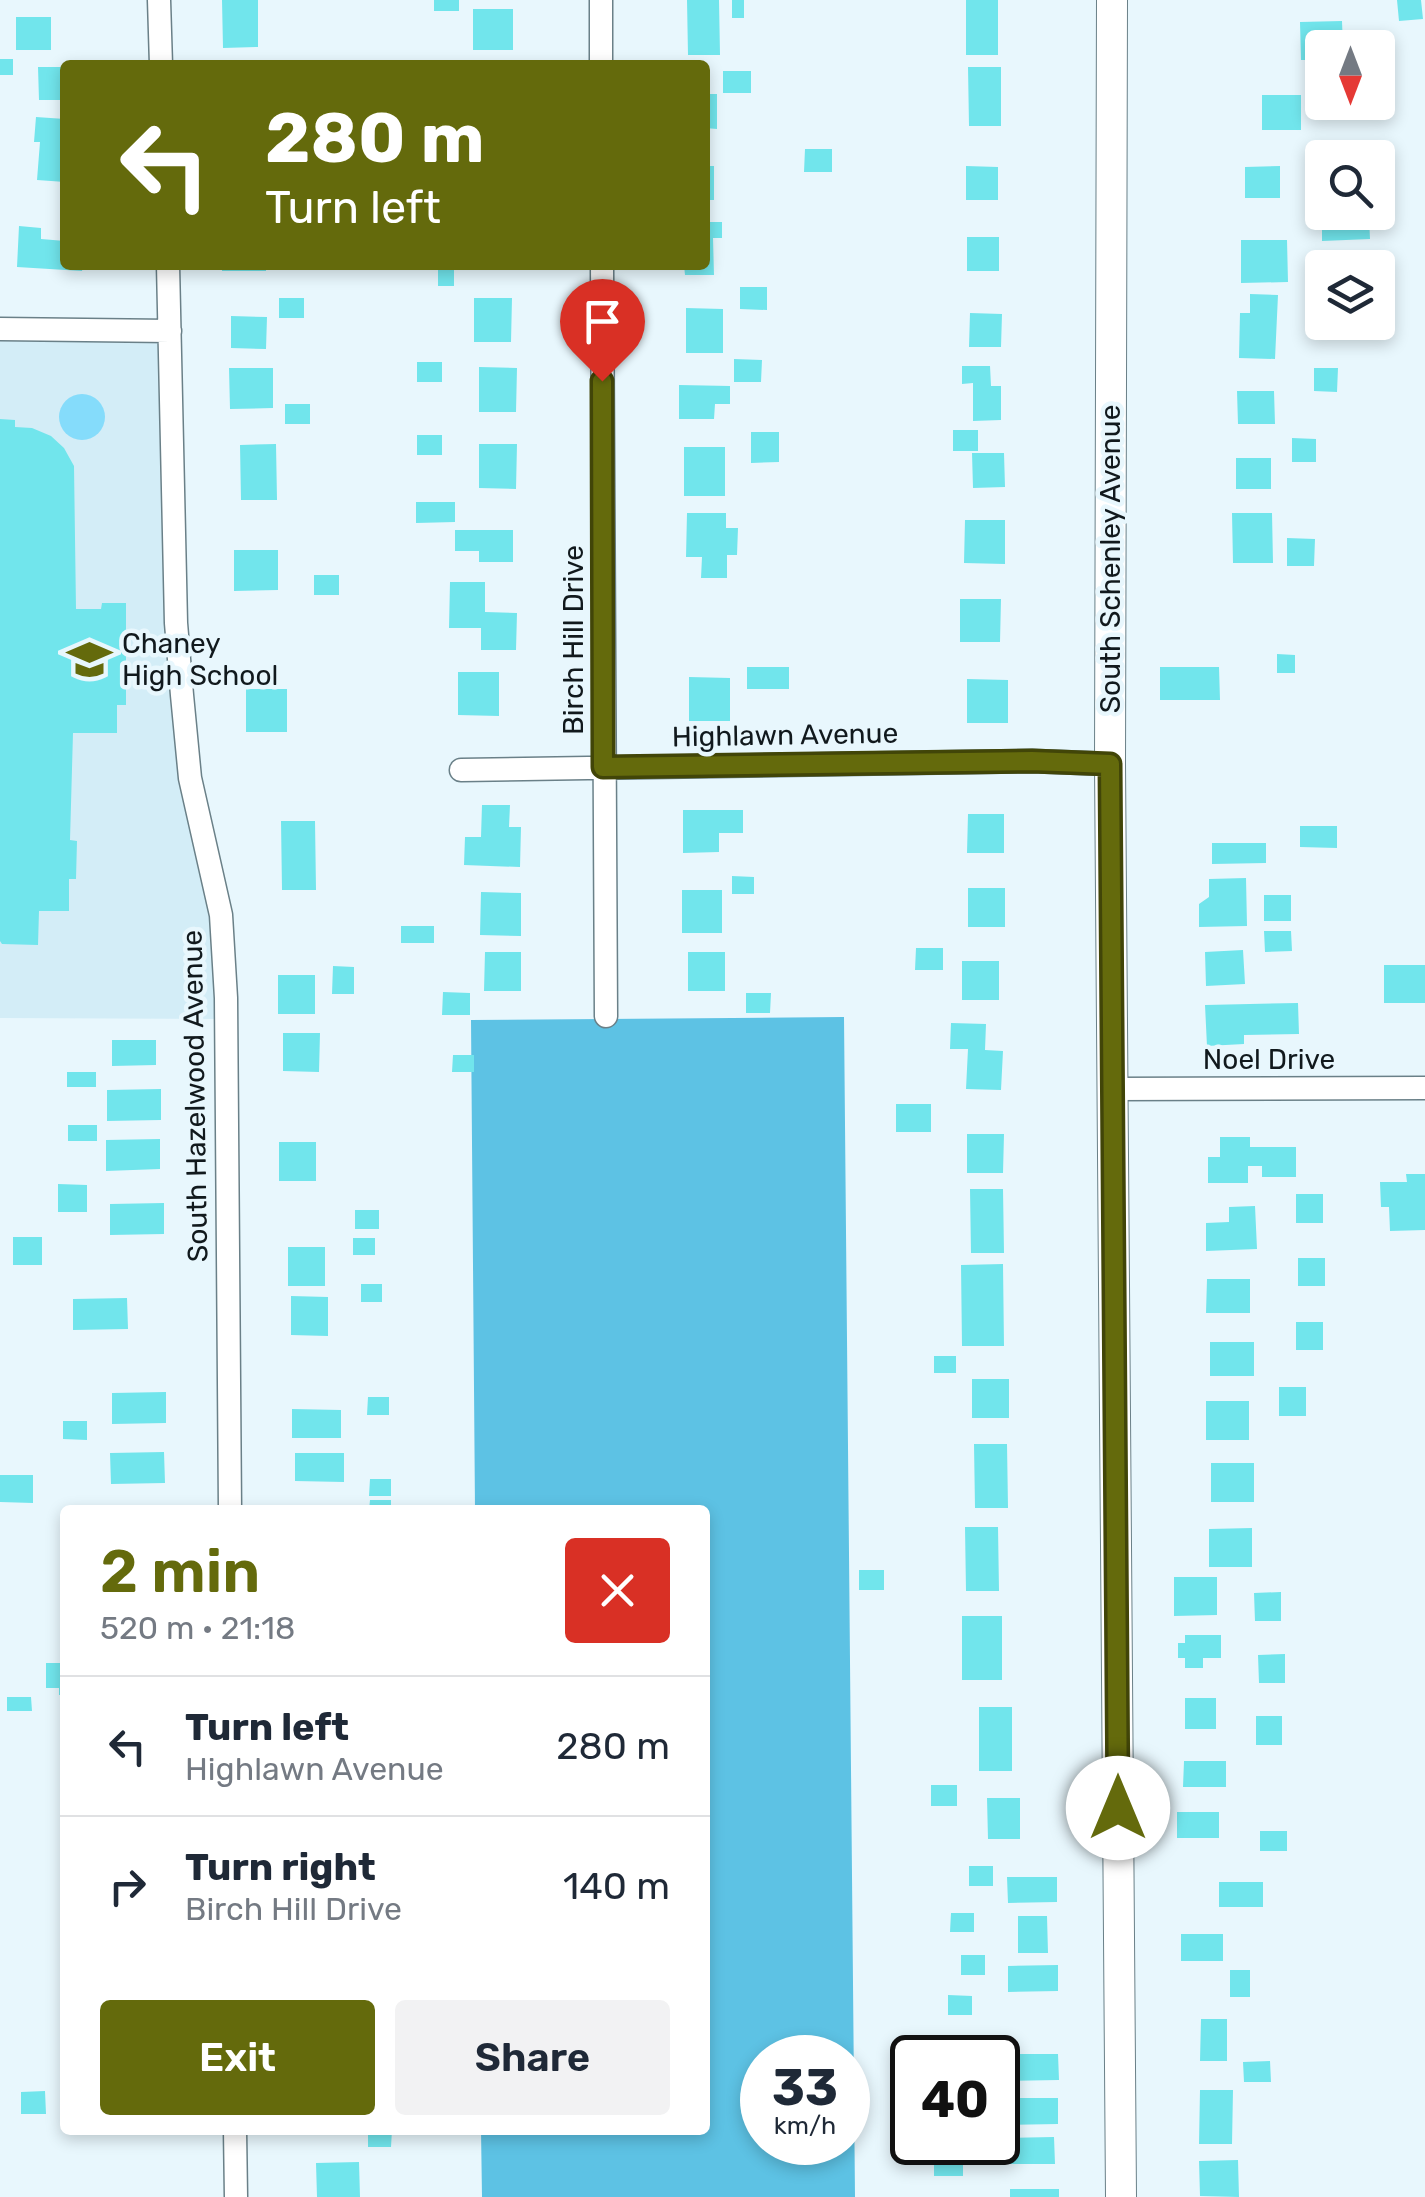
<!DOCTYPE html>
<html lang="en">
<head>
<meta charset="utf-8">
<style>
	:root { --surface:#fff; --page:#f2f2f3; --text:#1f2937; --muted:#747a83; --line:#e0e1e3; --accent:#646a0c }
	body { margin:0; font-family:Rubik,sans-serif; background:var(--page); color:var(--text); height:100vh; display:flex; flex-direction:column; font-size:38px; white-space:nowrap }
	* { box-sizing:border-box; margin:0 }
	p { font-size:32px; color:var(--muted) }
	.icon { flex:none; width:55px; height:55px; fill:none; stroke:currentColor; stroke-width:2; stroke-linecap:round; stroke-linejoin:round }
	.map { position:relative; flex:1; overflow:hidden }
	.side { position:absolute; left:60px; top:1505px; width:650px; height:630px; display:flex; flex-direction:column; background:var(--surface); border-radius:10px; box-shadow:0 5px 15px #0003 }
	.side>* { flex:none }
	.guide { position:absolute; left:60px; top:60px; width:650px; height:210px; border-radius:10px; box-shadow:0 5px 15px #0003; background:#646a0c; color:#fff; overflow:hidden }
	.needle { width:65px; rotate:180deg }
	.tools { position:absolute; left:1305px; top:30px; display:grid; gap:20px }
	.tools a { display:grid; place-items:center; width:90px; height:90px; border-radius:10px; background:var(--surface); box-shadow:0 5px 15px #0003; font-size:50px }
	.speed { position:absolute; left:740px; top:2035px; display:flex; gap:20px; font-size:50px; font-weight:700; text-align:center }
	.speed>* { display:grid; place-content:center; width:130px; height:130px; border-radius:50%; background:var(--surface); box-shadow:0 5px 15px #0003; line-height:1 }
	.speed small { font-size:25px; font-weight:400 }
	.speed .limit { border:5px solid #111; border-radius:15px; background:#fff; color:#111 }
	.pin { position:absolute; display:grid; place-items:center; width:85px; height:85px; color:#fff; margin:-102px -42px; border-radius:50% 50% 50% 0; rotate:-45deg; box-shadow:0 0 10px #0007 }
	.pin .icon { rotate:45deg }
	.me { position:absolute; width:110px; margin:-55px; rotate:0deg; stroke-linejoin:round; filter:drop-shadow(0 0 8px #0008) }
	.turn { display:flex; align-items:center; gap:35px; height:210px; padding:0 40px; font-size:45px }
	.turn .icon { width:130px; height:130px; stroke-width:2.5 }
	.turn b { display:block; font-size:70px; line-height:85px }
	.round { display:grid; place-items:center; flex:none; width:105px; height:105px; border-radius:10px; background:var(--page) }
	.head { display:flex; align-items:center; justify-content:space-between; height:170px; padding:0 40px }
	h1 { font-size:60px; font-weight:600; line-height:75px; color:var(--accent) }
	.action { display:flex; gap:20px; margin-top:auto; padding:20px 40px }
	.action a { flex:1; height:115px; border-radius:10px; background:var(--accent); color:#fff; font-size:40px; font-weight:600; line-height:115px; text-align:center }
	.action a+a { background:var(--page); color:var(--text) }
	ul { padding:0; list-style:none }
	li { display:flex; align-items:center; gap:30px; height:140px; padding:0 40px; border-top:2px solid var(--line) }
	li div { flex:1 }
	li b { display:block; font-size:38px }
	li em { font-style:normal }
	.map>svg:first-child { display:block }
	.built { fill:#d3edf7 }
	.green { fill:#85dcfb }
	.forest { fill:#5dc2e4; fill-rule:evenodd }
	.building { fill:#71e5ec }
	.lines { fill:none; stroke-linecap:round; stroke-linejoin:round }
	.minor-casing { stroke:#6a8088; stroke-width:25 }
	.tertiary-casing { stroke:#6a8088; stroke-width:32 }
	.minor { stroke:#fff; stroke-width:22 }
	.tertiary { stroke:#fff; stroke-width:30 }
	.route-casing { stroke:#414508; stroke-width:25 }
	.route { stroke:#646a0c; stroke-width:18 }
	.labels { text-anchor:middle; dominant-baseline:central; stroke-width:9; stroke-linejoin:round; paint-order:stroke }
	.street-label { font-size:28px; fill:#11191d; stroke:#e8f7fd }
	.poi-label { font-size:28px; fill:#11191d; stroke:#e8f7fd; text-anchor:start }
</style>
</head>
<body>
<div class="map">
<svg width="1425" height="2197" viewBox="0 0 1425 2197">
	<rect width="100%" height="100%" fill="#e8f7fd"/>
	<!-- built -->
	<path class="built" d="M 0,329 L 170,331 L 176,623 L 227,1019 L 0,1018 Z"/>
	<!-- green -->
	<path class="green" d="M59 417a23 23 0 1 1 46 0a23 23 0 1 1-46 0Z"/>
	<!-- forest -->
	<path class="forest" d="M 844,1017 L 855,2197 L 482,2197 L 481,2130 L 705,2130 L 705,1510 L 475,1510 L 471,1020 ZM 762,2058 L 848,2058 L 848,2142 L 762,2142 Z"/>
	<!-- building -->
	<path class="building" d="M 222,0 L 258,0 L 258,47 L 223,48 Z
		M 434,0 L 459,0 L 459,11 L 434,11 Z
		M 687,0 L 719,0 L 720,55 L 688,55 Z
		M 732,0 L 744,0 L 744,18 L 732,18 Z
		M 966,0 L 998,0 L 998,55 L 966,55 Z
		M 1397,0 L 1421,0 L 1423,19 L 1399,21 Z
		M 473,9 L 513,9 L 513,50 L 473,50 Z
		M 16,17 L 51,17 L 51,50 L 16,50 Z
		M 1342,21 L 1343,48 L 1322,48 L 1322,60 L 1301,60 L 1300,22 Z
		M 0,59 L 13,59 L 13,75 L 0,75 Z
		M 38,67 L 65,67 L 65,100 L 39,100 Z
		M 968,67 L 1001,67 L 1001,126 L 969,126 Z
		M 723,71 L 751,71 L 751,93 L 723,93 Z
		M 1378,77 L 1388,78 L 1387,101 L 1378,101 Z
		M 705,94 L 717,94 L 717,129 L 705,128 Z
		M 1262,95 L 1301,95 L 1301,130 L 1262,130 Z
		M 36,117 L 65,119 L 65,182 L 37,180 L 40,142 L 34,142 Z
		M 1322,144 L 1346,144 L 1346,158 L 1322,158 Z
		M 805,149 L 832,149 L 832,172 L 804,172 Z
		M 705,166 L 714,166 L 714,200 L 705,200 Z
		M 966,166 L 998,167 L 998,200 L 966,200 Z
		M 1280,166 L 1280,198 L 1245,198 L 1245,167 Z
		M 1369,216 L 1370,239 L 1322,241 L 1322,218 Z
		M 705,222 L 722,222 L 722,238 L 713,238 L 714,275 L 685,275 L 684,265 L 705,265 Z
		M 19,226 L 41,228 L 41,239 L 65,241 L 65,265 L 83,265 L 82,271 L 17,267 Z
		M 967,237 L 999,237 L 999,271 L 967,271 Z
		M 1241,240 L 1287,240 L 1288,282 L 1241,283 Z
		M 222,265 L 266,265 L 266,271 L 222,271 Z
		M 438,265 L 454,265 L 454,286 L 438,286 Z
		M 740,287 L 767,287 L 767,310 L 740,309 Z
		M 1250,294 L 1278,295 L 1275,359 L 1239,358 L 1240,313 L 1250,313 Z
		M 279,298 L 304,298 L 304,318 L 279,318 Z
		M 474,298 L 512,298 L 511,342 L 474,342 Z
		M 686,308 L 723,309 L 723,353 L 686,353 Z
		M 970,313 L 1002,314 L 1001,347 L 969,347 Z
		M 231,316 L 267,317 L 266,349 L 231,348 Z
		M 734,359 L 762,360 L 761,382 L 734,382 Z
		M 417,362 L 442,362 L 442,382 L 417,382 Z
		M 962,366 L 990,366 L 991,386 L 1001,386 L 1001,420 L 973,421 L 973,383 L 962,384 Z
		M 479,367 L 517,368 L 516,412 L 479,412 Z
		M 229,368 L 273,368 L 273,408 L 230,409 Z
		M 1314,368 L 1338,368 L 1337,392 L 1314,391 Z
		M 679,385 L 730,386 L 730,404 L 715,404 L 714,419 L 679,419 Z
		M 1237,391 L 1274,391 L 1275,424 L 1238,424 Z
		M 285,404 L 310,404 L 310,424 L 285,424 Z
		M 0,419 L 15,420 L 15,427 L 32,428 L 51,436 L 64,448 L 74,466 L 76,609 L 101,609 L 102,603 L 126,603 L 126,705 L 117,705 L 117,733 L 73,733 L 70,840 L 77,841 L 76,879 L 69,879 L 69,911 L 39,911 L 38,945 L 2,944 L 0,941 Z
		M 953,430 L 978,430 L 978,451 L 953,451 Z
		M 751,432 L 779,432 L 779,462 L 751,463 Z
		M 417,435 L 442,435 L 442,455 L 417,455 Z
		M 1292,438 L 1316,439 L 1316,462 L 1292,462 Z
		M 276,444 L 277,500 L 241,500 L 240,445 Z
		M 479,444 L 517,444 L 516,489 L 479,488 Z
		M 684,447 L 725,447 L 725,496 L 684,496 Z
		M 972,453 L 1004,453 L 1005,487 L 973,488 Z
		M 1236,458 L 1271,458 L 1271,489 L 1236,489 Z
		M 416,502 L 455,502 L 455,522 L 416,523 Z
		M 687,513 L 726,513 L 726,528 L 738,528 L 737,555 L 727,555 L 727,578 L 701,578 L 702,557 L 686,557 Z
		M 1232,513 L 1272,513 L 1273,563 L 1233,563 Z
		M 965,520 L 1005,520 L 1005,564 L 964,563 Z
		M 455,530 L 513,530 L 513,562 L 479,562 L 479,551 L 455,551 Z
		M 1287,538 L 1315,539 L 1314,566 L 1287,566 Z
		M 234,550 L 278,550 L 278,590 L 234,591 Z
		M 314,575 L 339,575 L 339,595 L 314,595 Z
		M 450,582 L 485,582 L 485,612 L 517,613 L 516,650 L 481,650 L 481,628 L 449,628 Z
		M 960,599 L 1001,599 L 1000,642 L 960,642 Z
		M 1277,654 L 1295,655 L 1295,673 L 1277,673 Z
		M 747,667 L 789,667 L 789,689 L 747,689 Z
		M 1160,667 L 1219,667 L 1220,700 L 1160,700 Z
		M 458,672 L 499,672 L 499,716 L 458,715 Z
		M 689,677 L 730,678 L 730,721 L 689,721 Z
		M 967,679 L 1008,680 L 1008,723 L 967,723 Z
		M 246,689 L 287,689 L 287,732 L 246,732 Z
		M 482,805 L 510,805 L 509,827 L 521,827 L 520,867 L 464,865 L 465,837 L 481,837 Z
		M 683,810 L 743,810 L 743,833 L 719,833 L 719,852 L 683,853 Z
		M 968,814 L 1004,814 L 1004,853 L 967,853 Z
		M 281,821 L 315,821 L 316,890 L 282,890 Z
		M 1300,826 L 1337,826 L 1337,848 L 1300,847 Z
		M 1212,843 L 1266,843 L 1266,863 L 1212,864 Z
		M 732,876 L 754,877 L 754,894 L 732,894 Z
		M 1246,878 L 1247,926 L 1199,927 L 1199,904 L 1209,897 L 1209,879 Z
		M 968,888 L 1005,888 L 1005,927 L 968,927 Z
		M 682,890 L 722,890 L 722,933 L 682,933 Z
		M 481,892 L 521,893 L 521,936 L 480,935 Z
		M 1264,895 L 1291,895 L 1291,921 L 1264,921 Z
		M 401,926 L 434,926 L 434,943 L 401,943 Z
		M 1264,931 L 1291,931 L 1292,951 L 1265,952 Z
		M 916,948 L 943,948 L 943,970 L 915,970 Z
		M 1243,950 L 1245,984 L 1206,986 L 1205,952 Z
		M 485,952 L 521,952 L 521,991 L 484,991 Z
		M 688,952 L 725,952 L 725,991 L 688,991 Z
		M 962,961 L 999,961 L 999,1000 L 962,1000 Z
		M 1384,965 L 1425,965 L 1425,1003 L 1384,1003 Z
		M 333,966 L 354,967 L 354,994 L 332,994 Z
		M 278,975 L 315,975 L 315,1014 L 278,1014 Z
		M 443,992 L 470,993 L 470,1015 L 442,1015 Z
		M 746,993 L 771,993 L 770,1013 L 746,1013 Z
		M 1298,1003 L 1299,1034 L 1244,1035 L 1244,1044 L 1207,1046 L 1205,1005 Z
		M 951,1023 L 986,1024 L 985,1050 L 1003,1051 L 1001,1090 L 966,1089 L 968,1049 L 950,1049 Z
		M 283,1033 L 320,1033 L 319,1072 L 283,1071 Z
		M 112,1040 L 156,1040 L 156,1065 L 112,1066 Z
		M 453,1055 L 474,1055 L 474,1072 L 452,1072 Z
		M 67,1072 L 96,1072 L 96,1087 L 67,1087 Z
		M 161,1089 L 161,1120 L 107,1121 L 107,1090 Z
		M 896,1104 L 931,1104 L 931,1132 L 896,1132 Z
		M 68,1125 L 97,1125 L 97,1141 L 68,1141 Z
		M 967,1134 L 1004,1134 L 1003,1173 L 967,1173 Z
		M 1220,1137 L 1250,1137 L 1250,1147 L 1296,1147 L 1296,1177 L 1262,1177 L 1262,1166 L 1248,1166 L 1248,1183 L 1208,1183 L 1208,1157 L 1220,1157 Z
		M 160,1139 L 160,1169 L 106,1171 L 106,1140 Z
		M 279,1142 L 316,1142 L 316,1181 L 279,1181 Z
		M 1406,1174 L 1425,1174 L 1425,1230 L 1390,1231 L 1389,1207 L 1381,1207 L 1380,1182 L 1407,1182 Z
		M 58,1184 L 87,1185 L 87,1212 L 58,1212 Z
		M 970,1189 L 1003,1189 L 1004,1253 L 971,1253 Z
		M 1296,1194 L 1323,1194 L 1323,1223 L 1296,1223 Z
		M 164,1203 L 164,1234 L 110,1235 L 110,1204 Z
		M 1255,1206 L 1257,1249 L 1206,1251 L 1206,1223 L 1229,1222 L 1229,1207 Z
		M 355,1210 L 379,1210 L 379,1229 L 355,1229 Z
		M 13,1237 L 42,1237 L 42,1265 L 13,1265 Z
		M 353,1238 L 375,1238 L 375,1255 L 353,1255 Z
		M 288,1247 L 325,1247 L 325,1286 L 288,1286 Z
		M 1298,1258 L 1325,1258 L 1325,1286 L 1298,1286 Z
		M 1003,1264 L 1004,1346 L 962,1346 L 961,1265 Z
		M 1207,1279 L 1250,1279 L 1250,1313 L 1206,1313 Z
		M 361,1284 L 382,1284 L 382,1302 L 361,1302 Z
		M 291,1296 L 328,1297 L 328,1336 L 291,1335 Z
		M 127,1298 L 128,1329 L 73,1330 L 73,1299 Z
		M 1296,1322 L 1323,1322 L 1323,1350 L 1296,1350 Z
		M 1210,1342 L 1254,1342 L 1254,1376 L 1210,1376 Z
		M 934,1356 L 956,1356 L 956,1373 L 934,1373 Z
		M 972,1379 L 1009,1379 L 1009,1418 L 972,1418 Z
		M 1279,1387 L 1306,1387 L 1306,1416 L 1279,1416 Z
		M 166,1392 L 166,1423 L 112,1424 L 112,1393 Z
		M 368,1397 L 389,1397 L 389,1415 L 367,1415 Z
		M 1206,1401 L 1249,1401 L 1249,1440 L 1206,1440 Z
		M 292,1409 L 341,1410 L 341,1438 L 292,1438 Z
		M 63,1421 L 87,1421 L 87,1440 L 63,1439 Z
		M 974,1444 L 1007,1444 L 1008,1508 L 975,1508 Z
		M 164,1452 L 165,1483 L 111,1484 L 110,1453 Z
		M 295,1453 L 344,1453 L 344,1482 L 295,1481 Z
		M 1211,1463 L 1254,1463 L 1254,1502 L 1211,1502 Z
		M 0,1475 L 33,1475 L 33,1503 L 0,1502 Z
		M 370,1479 L 391,1479 L 391,1496 L 369,1496 Z
		M 370,1500 L 391,1500 L 391,1510 L 369,1510 Z
		M 965,1527 L 998,1527 L 999,1591 L 966,1591 Z
		M 1252,1528 L 1252,1567 L 1209,1567 L 1209,1529 Z
		M 859,1570 L 884,1570 L 884,1590 L 859,1590 Z
		M 1174,1577 L 1217,1577 L 1217,1615 L 1174,1616 Z
		M 1281,1592 L 1281,1621 L 1255,1621 L 1254,1593 Z
		M 962,1616 L 1002,1616 L 1002,1680 L 962,1680 Z
		M 1185,1635 L 1221,1635 L 1221,1658 L 1203,1658 L 1203,1668 L 1185,1668 L 1185,1658 L 1178,1658 L 1178,1643 L 1185,1643 Z
		M 1285,1654 L 1285,1683 L 1259,1683 L 1258,1655 Z
		M 46,1663 L 65,1663 L 65,1695 L 59,1695 L 59,1688 L 46,1688 Z
		M 7,1697 L 31,1697 L 32,1711 L 7,1711 Z
		M 1185,1698 L 1216,1698 L 1216,1729 L 1185,1729 Z
		M 979,1707 L 1012,1707 L 1012,1771 L 979,1771 Z
		M 1256,1716 L 1282,1716 L 1282,1745 L 1256,1745 Z
		M 1184,1761 L 1226,1761 L 1226,1787 L 1183,1787 Z
		M 931,1785 L 957,1785 L 957,1806 L 931,1806 Z
		M 987,1798 L 1020,1798 L 1020,1839 L 988,1839 Z
		M 1177,1812 L 1219,1812 L 1219,1838 L 1177,1838 Z
		M 1260,1831 L 1287,1831 L 1287,1851 L 1260,1851 Z
		M 969,1866 L 993,1866 L 993,1886 L 969,1886 Z
		M 1007,1877 L 1057,1877 L 1057,1902 L 1008,1903 Z
		M 1219,1882 L 1263,1882 L 1263,1907 L 1219,1907 Z
		M 951,1913 L 974,1913 L 974,1932 L 950,1932 Z
		M 1018,1916 L 1047,1916 L 1048,1953 L 1018,1953 Z
		M 1181,1934 L 1223,1934 L 1223,1961 L 1181,1961 Z
		M 961,1955 L 985,1955 L 985,1975 L 961,1975 Z
		M 1058,1965 L 1058,1991 L 1008,1992 L 1008,1966 Z
		M 1230,1970 L 1250,1970 L 1250,1997 L 1230,1997 Z
		M 948,1995 L 972,1996 L 972,2015 L 948,2015 Z
		M 1201,2019 L 1227,2019 L 1227,2061 L 1200,2061 Z
		M 963,2046 L 987,2046 L 987,2058 L 963,2058 Z
		M 1009,2054 L 1058,2054 L 1059,2080 L 1009,2081 Z
		M 1270,2061 L 1271,2082 L 1244,2082 L 1243,2062 Z
		M 1200,2090 L 1233,2090 L 1232,2144 L 1199,2144 Z
		M 45,2091 L 46,2114 L 21,2114 L 21,2092 Z
		M 1008,2098 L 1058,2098 L 1058,2124 L 1008,2125 Z
		M 368,2130 L 392,2130 L 391,2147 L 368,2147 Z
		M 1054,2137 L 1055,2164 L 1005,2164 L 1005,2138 Z
		M 934,2153 L 963,2153 L 963,2176 L 934,2176 Z
		M 1238,2160 L 1239,2197 L 1200,2196 L 1199,2161 Z
		M 359,2162 L 360,2197 L 317,2197 L 316,2163 Z
		M 1010,2189 L 1059,2189 L 1059,2197 L 1010,2197 Z"/>
	<g class="lines">
		<defs>
			<path id="minor" d="M 159,0 L 161,65
				M 601,0 L 601,65
				M 168,265 L 176,623 L 182,695 L 190,778 L 221,915 L 226,998 L 230,1510
				M 602,265 L 606,1016
				M 0,329 L 170,331
				M 461,770 L 1032,761 L 1110,764
				M 1114,1089 L 1425,1088
				M 235,2130 L 236,2197"/>
			<path id="tertiary" d="M 1112,0 L 1110,764 L 1121,2197"/>
		</defs>
		<!-- minor casing -->
		<use href="#minor" class="minor-casing"/>
		<!-- tertiary casing -->
		<use href="#tertiary" class="tertiary-casing"/>
		<!-- minor -->
		<use href="#minor" class="minor"/>
		<!-- tertiary -->
		<use href="#tertiary" class="tertiary"/>
	</g>
	<g class="lines">
		<defs>
			<path id="route" d="M 602,381 L 603,767 L 1032,761 L 1110,764 L 1118,1808"/>
		</defs>
		<!-- route casing -->
		<use href="#route" class="route-casing"/>
		<!-- route -->
		<use href="#route" class="route"/>
	</g>
	<!-- icons -->
	<defs>
		<symbol id="school-bare" viewBox="-9 -9 18 18"><path d="M0-5L7-2L0 1L-7-2ZM-4 1L0 2.5L4 1V4Q0 6-4 4Z" fill="#646a0c" stroke="#e8f7fd" stroke-width="2.5" paint-order="stroke"/></symbol>
	</defs>
	<g fill-rule="evenodd">
		<use href="#school-bare" x="58" y="628" width="63" height="63"/>
	</g>
	<g class="labels">
		<!-- street labels -->
		<g class="street-label">
			<text transform="translate(1110 559) rotate(-90)">South Schenley Avenue</text>
			<text transform="translate(573 640) rotate(-90)">Birch Hill Drive</text>
			<text transform="translate(785 735) rotate(-1)">Highlawn Avenue</text>
			<text x="1269" y="1059">Noel Drive</text>
			<text transform="translate(195 1096) rotate(-91)">South Hazelwood Avenue</text>
		</g>
		<!-- poi labels -->
		<g class="poi-label">
			<text x="122" y="643">Chaney<tspan x="122" dy="32">High School</tspan></text>
		</g>
	</g>
</svg>
<div class="tools">
<a><svg class="needle" viewBox="-14 -14 28 28"><path d="M0-13l5 13h-10z" fill="#e53935"/><path d="M0 13l5-13h-10z" fill="#747a83"/></svg></a>
<a><svg class="icon" aria-label="search" viewBox="0 0 24 24"><circle cx="10" cy="10" r="6"/><path d="M15 15l6 6"/></svg></a>
<a><svg class="icon" aria-label="layers" viewBox="0 0 24 24"><path d="M12 4l9 5-9 5-9-5zM3 14l9 5 9-5"/></svg></a>
</div>
<div class="speed"><div>33<small>km/h</small></div><div class="limit">40</div></div>
<div class="pin" style="left:602px;top:381px;background:#d93025"><svg class="icon" aria-label="arrive" viewBox="0 0 24 24"><path d="M6 21V4h12l-3 4 3 4H6"/></svg></div>
<svg class="me" style="left:1118px;top:1808px" viewBox="-20 -20 40 40"><circle r="19" fill="#fff"/><path d="M0-13L10 11 0 6-10 11z" fill="#646a0c"/></svg>
<div class="guide">
<div class="turn"><svg class="icon" aria-label="left" viewBox="0 0 24 24"><path d="M17 20v-9H6M10 6l-5 5 5 5"/></svg><div><b>280 m</b>Turn left</div></div>
</div>
<section class="side">
<div class="head"><div><h1>2 min</h1><p>520 m · 21:18</p></div><a class="round" style="background:#d93025;color:#fff"><svg class="icon" aria-label="close" viewBox="0 0 24 24"><path d="M6 6l12 12M18 6L6 18"/></svg></a></div>
<ul>
<li><svg class="icon" aria-label="left" viewBox="0 0 24 24"><path d="M17 20v-9H6M10 6l-5 5 5 5"/></svg><div><b>Turn left</b><p>Highlawn Avenue</p></div><em>280 m</em></li>
<li><svg class="icon" aria-label="right" viewBox="0 0 24 24"><path d="M7 20v-9h11M14 6l5 5-5 5"/></svg><div><b>Turn right</b><p>Birch Hill Drive</p></div><em>140 m</em></li>
</ul>
<div class="action"><a>Exit</a><a>Share</a></div>
</section>
</div>
</body>
</html>
